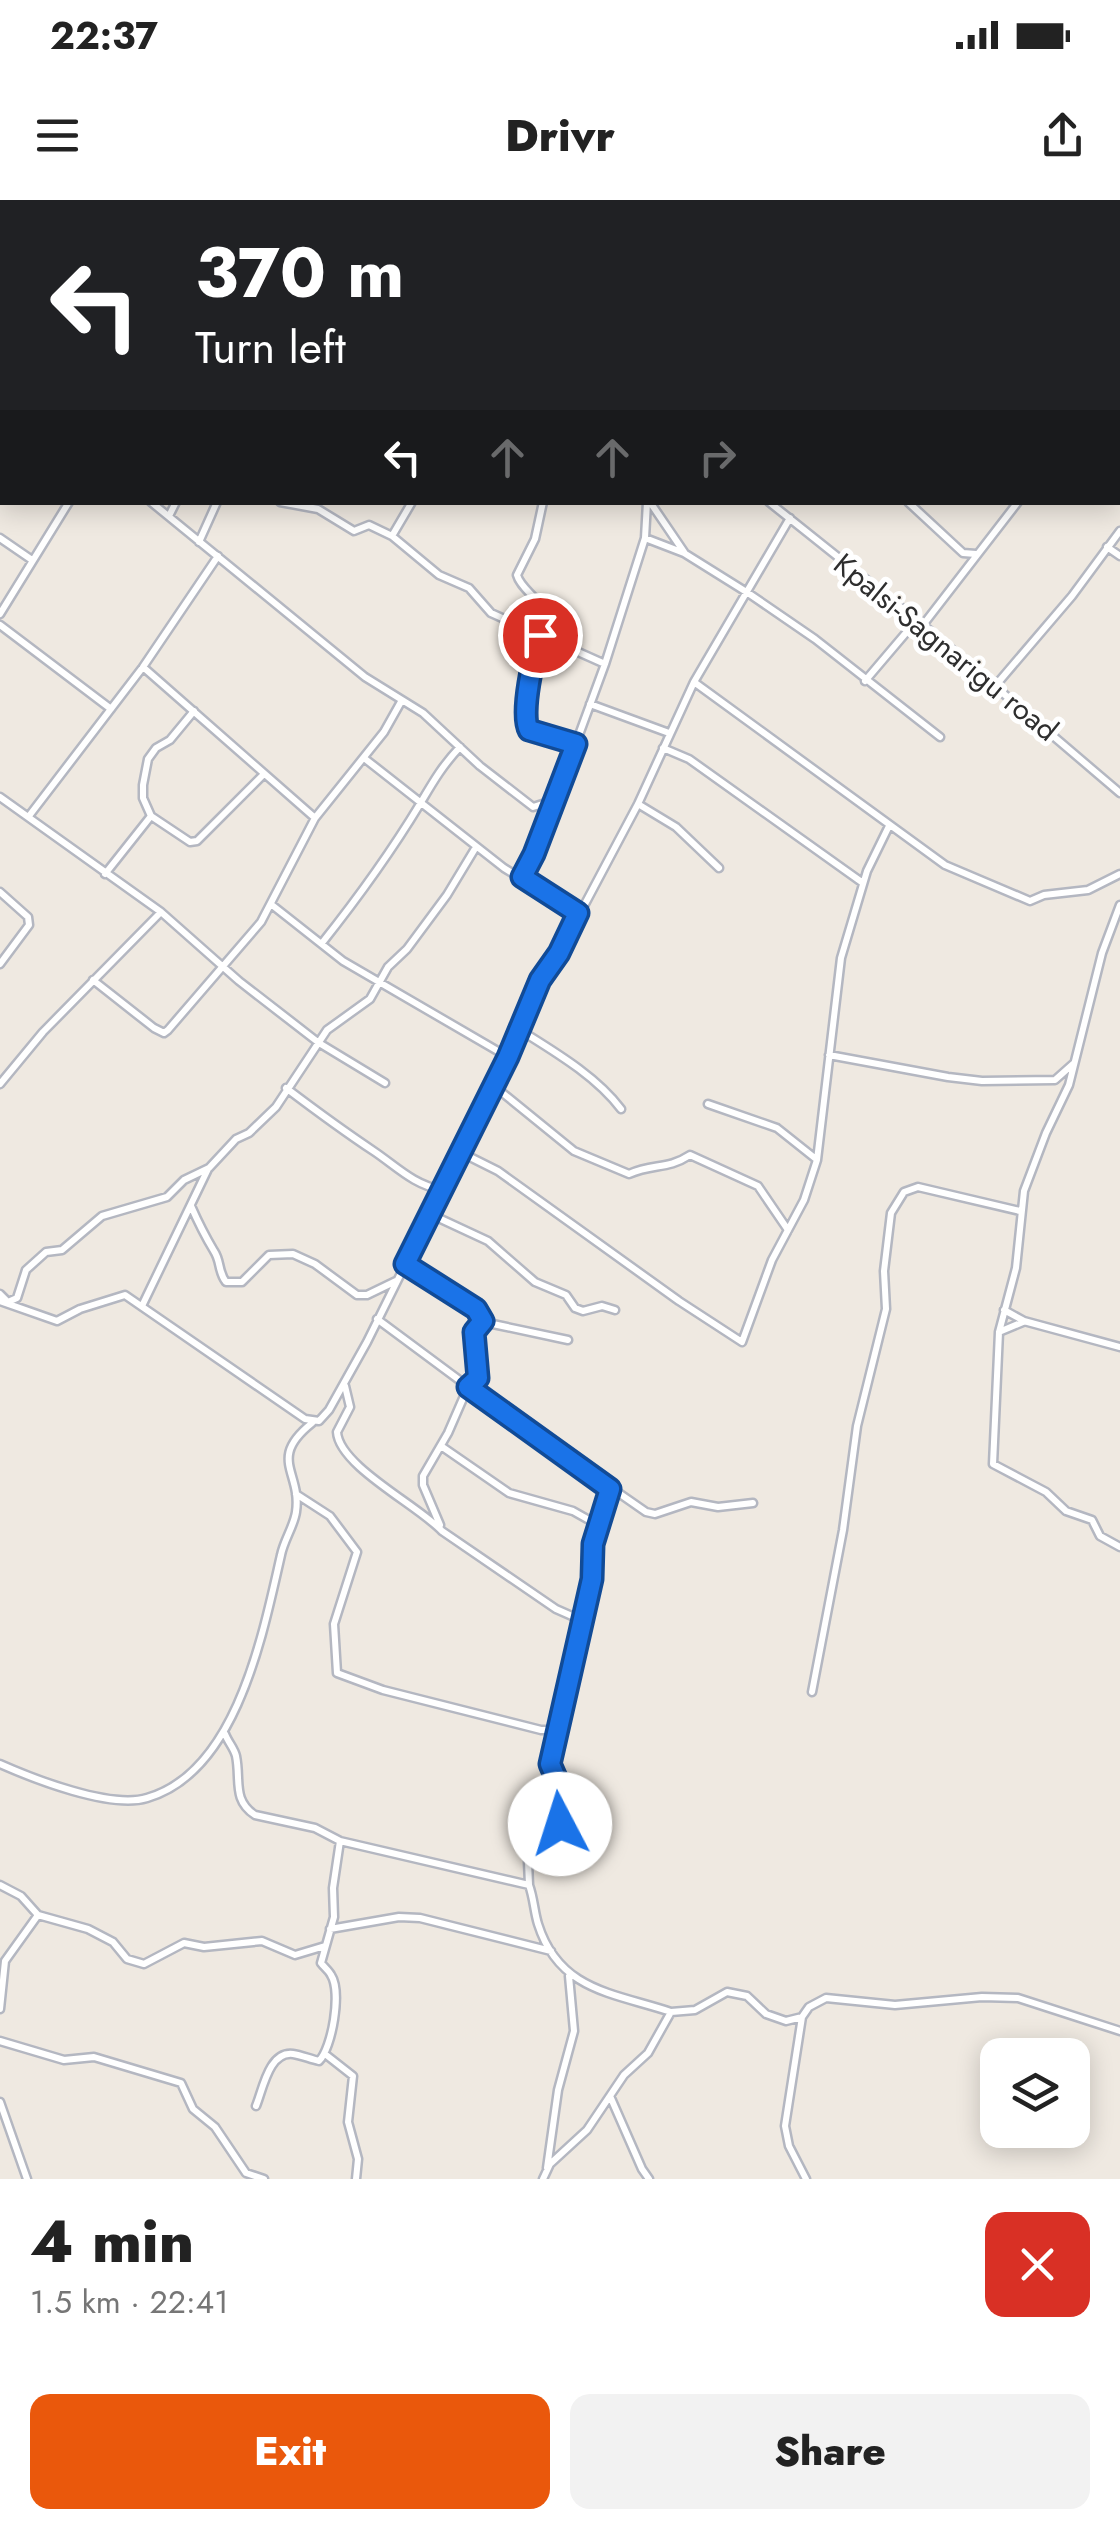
<!DOCTYPE html>
<html lang="en">
<head>
<meta charset="utf-8">
<style>
	:root { --surface:#fff; --page:#f2f2f2; --text:#222; --muted:#767676; --accent:#ea580c }
	body { margin:0; font-family:Jost,sans-serif; background:var(--page); color:var(--text); height:100vh; display:flex; flex-direction:column; font-size:38px; white-space:nowrap }
	* { box-sizing:border-box; margin:0 }
	p { font-size:32px; color:var(--muted) }
	.icon { flex:none; width:55px; height:55px; fill:none; stroke:currentColor; stroke-width:2; stroke-linecap:round; stroke-linejoin:round }
	.map { position:relative; height:1979px; overflow:hidden }
	.details { display:flex; flex-direction:column; background:var(--surface); flex:1 }
	.details>* { flex:none }
	.top-card { position:absolute; left:0px; top:0px; width:1120px; height:305px; box-shadow:0 5px 25px #0003; background:#202124; color:#fff; overflow:hidden }
	.buttons { position:absolute; left:980px; top:1838px; display:grid; gap:20px }
	.buttons a { display:grid; place-items:center; width:110px; height:110px; border-radius:20px; background:var(--surface); box-shadow:0 5px 25px #0003; font-size:50px }
	.pin { position:absolute; display:grid; place-items:center; width:85px; height:85px; color:#fff; margin:-42px; border:5px solid #fff; border-radius:50%; box-shadow:0 2px 10px #0007 }
	.me { position:absolute; width:110px; margin:-55px; rotate:355deg; stroke-linejoin:round; filter:drop-shadow(0 0 8px #0008) }
	.turn { display:flex; align-items:center; gap:35px; height:210px; padding:0 30px; font-size:45px }
	.turn .icon { width:130px; height:130px; stroke-width:2.5 }
	.turn b { display:block; font-size:70px; line-height:85px }
	.lanes { display:flex; align-items:center; height:95px; padding:0 30px; background:#0003; justify-content:center; gap:50px; direction:ltr }
	.lanes .off { opacity:.35 }
	.round { display:grid; place-items:center; flex:none; width:105px; height:105px; border-radius:20px; background:var(--page) }
	.overview { display:flex; align-items:center; justify-content:space-between; height:170px; padding:0 30px }
	h1 { font-size:60px; font-weight:800; line-height:75px }
	.button { display:flex; gap:20px; margin-top:auto; padding:20px 30px }
	.button a { flex:1; height:115px; border-radius:20px; background:var(--accent); color:#fff; font-size:40px; font-weight:800; line-height:115px; text-align:center }
	.button a+a { background:var(--page); color:var(--text) }
	.status { display:flex; justify-content:space-between; align-items:center; height:70px; padding:0 50px; background:var(--surface); direction:ltr }
	.status svg { height:28px; fill:currentColor }
	header { display:flex; justify-content:space-between; align-items:center; height:130px; padding:0 30px; background:var(--surface); font-size:45px; font-weight:800 }
	.map>svg:first-child { display:block }
	.lines { fill:none; stroke-linecap:round; stroke-linejoin:round }
	.minor-casing { stroke:#b4b7c1; stroke-width:11 }
	.minor { stroke:#fff; stroke-width:6 }
	.route-casing { stroke:#114b97; stroke-width:25 }
	.route { stroke:#1a73e8; stroke-width:18 }
	.labels { text-anchor:middle; dominant-baseline:central; stroke-width:10; stroke-linejoin:round; paint-order:stroke }
	.street-label { font-size:30px; fill:#2e2e2e; stroke:#fff }
</style>
</head>
<body>
<div class="status"><b>22:37</b><svg viewBox="0 0 49 12"><path d="M0 12V9h3v3zM5 12V6h3v6zM10 12V3h3v9zM15 12V0h3v12zM26 1h20v11H26zM47 4h2v5h-2z"/></svg></div>
<header><svg class="icon" aria-label="menu" viewBox="0 0 24 24"><path d="M4 6h16M4 12h16M4 18h16"/></svg>Drivr<svg class="icon" aria-label="share" viewBox="0 0 24 24"><path d="M12 15V3M7 8l5-5 5 5M5 13v7h14v-7"/></svg></header>
<div class="map">
<svg width="1120" height="1979" viewBox="0 0 1120 1979">
	<rect width="100%" height="100%" fill="#efe9e1"/>
	<g class="lines">
		<defs>
			<path id="minor" d="M 157,0 L 159,2
				M 398,0 L 401,2
				M 521,0 L 524,2
				M 667,0 L 670,2
				M 1073,0 L 1076,2
				M 88,2 L 89,0
				M 177,2 L 179,0
				M 276,2 L 278,0
				M 365,2 L 367,0
				M 700,2 L 702,0
				M 803,2 L 805,0
				M 940,2 L 942,0
				M 1038,2 L 1041,0
				M 1118,45 L 1120,47
				M 0,62 L 2,62
				M 0,75 L 2,71
				M 1118,143 L 1120,141
				M 0,155 L 2,156
				M 0,223 L 2,222
				M 151,302 L 365,477 L 423,513 L 480,566 L 533,607 L 552,601
				M 280,302 L 318,309 L 354,331 L 369,325 L 392,336
				M 412,302 L 392,336 L 439,375 L 469,388 L 491,413 L 605,464
				M 543,302 L 535,339 L 517,375 C 521,390 541,398 543,414 C 545,432 533,451 530,468 C 528,481 523,520 529,530 L 576,544
				M 650,302 L 684,352
				M 769,302 L 923,425 L 1120,593
				M 908,302 L 963,353 L 976,354
				M 169,316 L 176,302
				M 0,338 L 32,360
				M 645,338 L 684,353 L 748,393 L 815,439 L 940,537
				M 199,342 L 217,302
				M 1107,347 L 1120,356
				M 0,414 L 69,302
				M 0,425 L 111,509
				M 923,425 L 1018,302
				M 143,467 L 315,618
				M 865,481 L 916,421
				M 694,482 L 945,665 L 1030,701 L 1044,695 L 1088,690 L 1120,674
				M 996,485 L 1072,396 L 1120,331
				M 590,504 L 669,533
				M 194,511 L 170,540 L 156,548 L 148,559 L 143,585 L 143,598 L 151,616 L 190,642 L 197,641 L 263,575
				M 663,548 L 689,559 L 863,683
				M 364,558 L 504,668 L 578,713
				M 0,597 L 161,712 L 239,781 L 319,843 L 385,883
				M 638,604 L 676,627 L 719,668
				M 29,616 L 143,467 L 218,356
				M 105,674 L 151,616
				M 522,677 L 543,633 L 605,464 L 645,338 L 647,302
				M 0,692 L 28,717 L 29,725 L 0,764
				M 272,705 L 343,761 L 508,857
				M 1120,705 L 1102,753 L 1069,885 L 1046,933 L 1024,991 L 1016,1068 L 999,1132 L 993,1264 L 1046,1292 L 1066,1311 L 1092,1320 L 1100,1336 L 1120,1347
				M 322,743 C 357,699 391,652 420,604 C 433,582 442,566 460,547
				M 93,780 L 154,828 L 164,833 L 168,830 L 261,722 L 315,618 L 384,532 L 402,500
				M 520,830 C 555,852 596,876 621,909
				M 829,855 L 948,877 L 982,881 L 1055,880 L 1073,864
				M 0,884 L 43,832 L 161,712
				M 494,886 L 574,951 L 629,974 C 654,963 667,970 690,955 L 758,986 L 788,1030
				M 286,888 C 315,910 345,932 375,952 C 397,967 414,985 442,990
				M 708,904 L 777,928 L 816,959
				M 462,953 L 498,971 L 679,1101 L 742,1142 L 772,1060 L 804,1000 L 817,960 L 841,758 L 867,671 L 889,626
				M 191,1006 C 198,1022 205,1036 214,1051 C 221,1061 218,1072 226,1082 L 242,1082 L 269,1055 L 293,1054 L 315,1064 L 357,1095 L 367,1095 L 396,1081
				M 430,1014 L 488,1041 L 535,1082 L 566,1095 L 575,1108 L 583,1111 L 602,1106 L 615,1110
				M 405,1064 L 476,1109 L 488,1123 L 568,1140
				M 0,1094 L 8,1102 L 17,1098 L 26,1070 L 46,1052 L 62,1050 L 102,1016 L 167,997 L 184,980 L 209,968 L 236,939 L 249,933 L 276,907 L 327,830 L 370,799 L 388,767 L 407,749 L 447,695 L 476,647
				M 0,1101 L 57,1121 L 80,1109 L 125,1095 L 305,1219 L 319,1221 L 329,1210 L 367,1142 L 508,857 L 540,780 L 559,753 L 638,604 L 694,482 L 790,318
				M 142,1106 L 208,969
				M 1004,1110 L 1024,1121 L 1120,1147
				M 377,1119 L 501,1211 L 646,1312 L 655,1314 L 691,1302 L 718,1307 L 753,1303
				M 999,1132 L 1023,1122
				M 345,1186 L 350,1207 L 337,1232 C 339,1266 419,1306 442,1331 L 556,1409 L 581,1420
				M 441,1246 L 509,1293 L 573,1311 L 598,1325
				M 296,1294 L 330,1316 L 357,1352 L 334,1424 L 337,1473 L 383,1490 L 541,1530 L 554,1530 L 560,1524 L 567,1500 L 591,1379 L 593,1344 L 610,1289
				M 440,1325 L 423,1285 L 423,1276 L 448,1233 L 468,1187 L 478,1178 L 474,1132 L 483,1121
				M 812,1492 L 843,1330 L 857,1226 L 886,1109 L 884,1071 L 891,1013 L 904,992 L 918,987 L 1020,1011
				M 225,1534 C 228,1542 234,1548 236,1556 C 241,1580 232,1600 255,1615 L 315,1628 L 340,1641 L 529,1685 C 534,1699 534,1711 538,1724 C 559,1791 614,1793 671,1812
				M 0,1564 C 34,1579 110,1609 147,1598 C 237,1572 263,1433 281,1355 C 284,1340 294,1326 296,1312 C 302,1272 267,1259 312,1223
				M 0,1685 L 21,1696 L 38,1715 L 88,1729 L 113,1742 L 127,1759 L 144,1764 L 184,1743 L 204,1747 L 262,1741 L 295,1755 L 325,1746
				M 529,1685 L 528,1661 L 535,1634 L 560,1625 L 555,1608 L 560,1587 L 550,1564 L 559,1525
				M 330,1729 L 399,1717 L 420,1718 L 551,1751
				M 0,1809 L 5,1761 L 38,1715
				M 802,1817 L 785,1926 L 789,1946 L 806,1979
				M 0,1841 L 64,1860 L 94,1857 L 181,1883 L 193,1909 L 215,1927 L 246,1973 L 264,1979
				M 325,1854 L 353,1876 L 348,1922 L 358,1959 L 356,1979
				M 610,1896 L 642,1969 L 649,1979
				M 0,1902 L 27,1979
				M 256,1906 C 263,1889 269,1851 293,1854 C 301,1855 310,1859 319,1861 C 332,1848 342,1792 331,1775 C 329,1771 324,1767 321,1763 L 334,1717 L 333,1688 L 340,1641
				M 547,1968 L 558,1890 L 574,1831 L 569,1776
				M 543,1979 L 550,1964 L 587,1930 L 624,1875 L 648,1853 L 671,1812 L 695,1810 L 727,1792 L 747,1796 L 766,1814 L 786,1821 L 802,1817 L 809,1807 L 826,1798 L 895,1805 L 982,1797 L 1018,1798 L 1120,1831"/>
		</defs>
		<!-- minor casing -->
		<use href="#minor" class="minor-casing"/>
		<!-- minor -->
		<use href="#minor" class="minor"/>
	</g>
	<g class="lines">
		<defs>
			<path id="route" d="M 540,435 C 534,454 520,514 529,530 L 576,544 L 534,654 L 522,677 L 578,713 L 559,753 L 540,780 L 508,857 L 405,1064 L 476,1109 L 483,1121 L 474,1132 L 478,1178 L 468,1187 L 610,1289 L 593,1344 L 592,1379 L 550,1564 L 560,1587 L 555,1608 L 560,1624"/>
		</defs>
		<!-- route casing -->
		<use href="#route" class="route-casing"/>
		<!-- route -->
		<use href="#route" class="route"/>
	</g>
	<g class="labels">
		<!-- street labels -->
		<g class="street-label">
			<text transform="translate(946 447) rotate(39)">Kpalsi-Sagnarigu road</text>
		</g>
	</g>
</svg>
<div class="buttons">
<a><svg class="icon" aria-label="layers" viewBox="0 0 24 24"><path d="M12 4l9 5-9 5-9-5zM3 14l9 5 9-5"/></svg></a>
</div>
<div class="pin" style="left:540px;top:435px;background:#d93025"><svg class="icon" aria-label="arrive" viewBox="0 0 24 24"><path d="M6 21V4h12l-3 4 3 4H6"/></svg></div>
<svg class="me" style="left:560px;top:1624px" viewBox="-20 -20 40 40"><circle r="19" fill="#fff"/><path d="M0-13L10 11 0 6-10 11z" fill="#1a73e8"/></svg>
<div class="top-card">
<div class="turn"><svg class="icon" aria-label="left" viewBox="0 0 24 24"><path d="M17 20v-9H6M10 6l-5 5 5 5"/></svg><div><b>370 m</b>Turn left</div></div>
<div class="lanes"><svg class="icon" aria-label="left" viewBox="0 0 24 24"><path d="M17 20v-9H6M10 6l-5 5 5 5"/></svg><svg class="icon off" aria-label="ahead" viewBox="0 0 24 24"><path d="M12 20V5M6 11l6-6 6 6"/></svg><svg class="icon off" aria-label="ahead" viewBox="0 0 24 24"><path d="M12 20V5M6 11l6-6 6 6"/></svg><svg class="icon off" aria-label="right" viewBox="0 0 24 24"><path d="M7 20v-9h11M14 6l5 5-5 5"/></svg></div>
</div>
</div>
<section class="details">
<div class="overview"><div><h1>4 min</h1><p>1.5 km · 22:41</p></div><a class="round" style="background:#d93025;color:#fff"><svg class="icon" aria-label="close" viewBox="0 0 24 24"><path d="M6 6l12 12M18 6L6 18"/></svg></a></div>
<div class="button"><a>Exit</a><a>Share</a></div>
</section>
</body>
</html>
